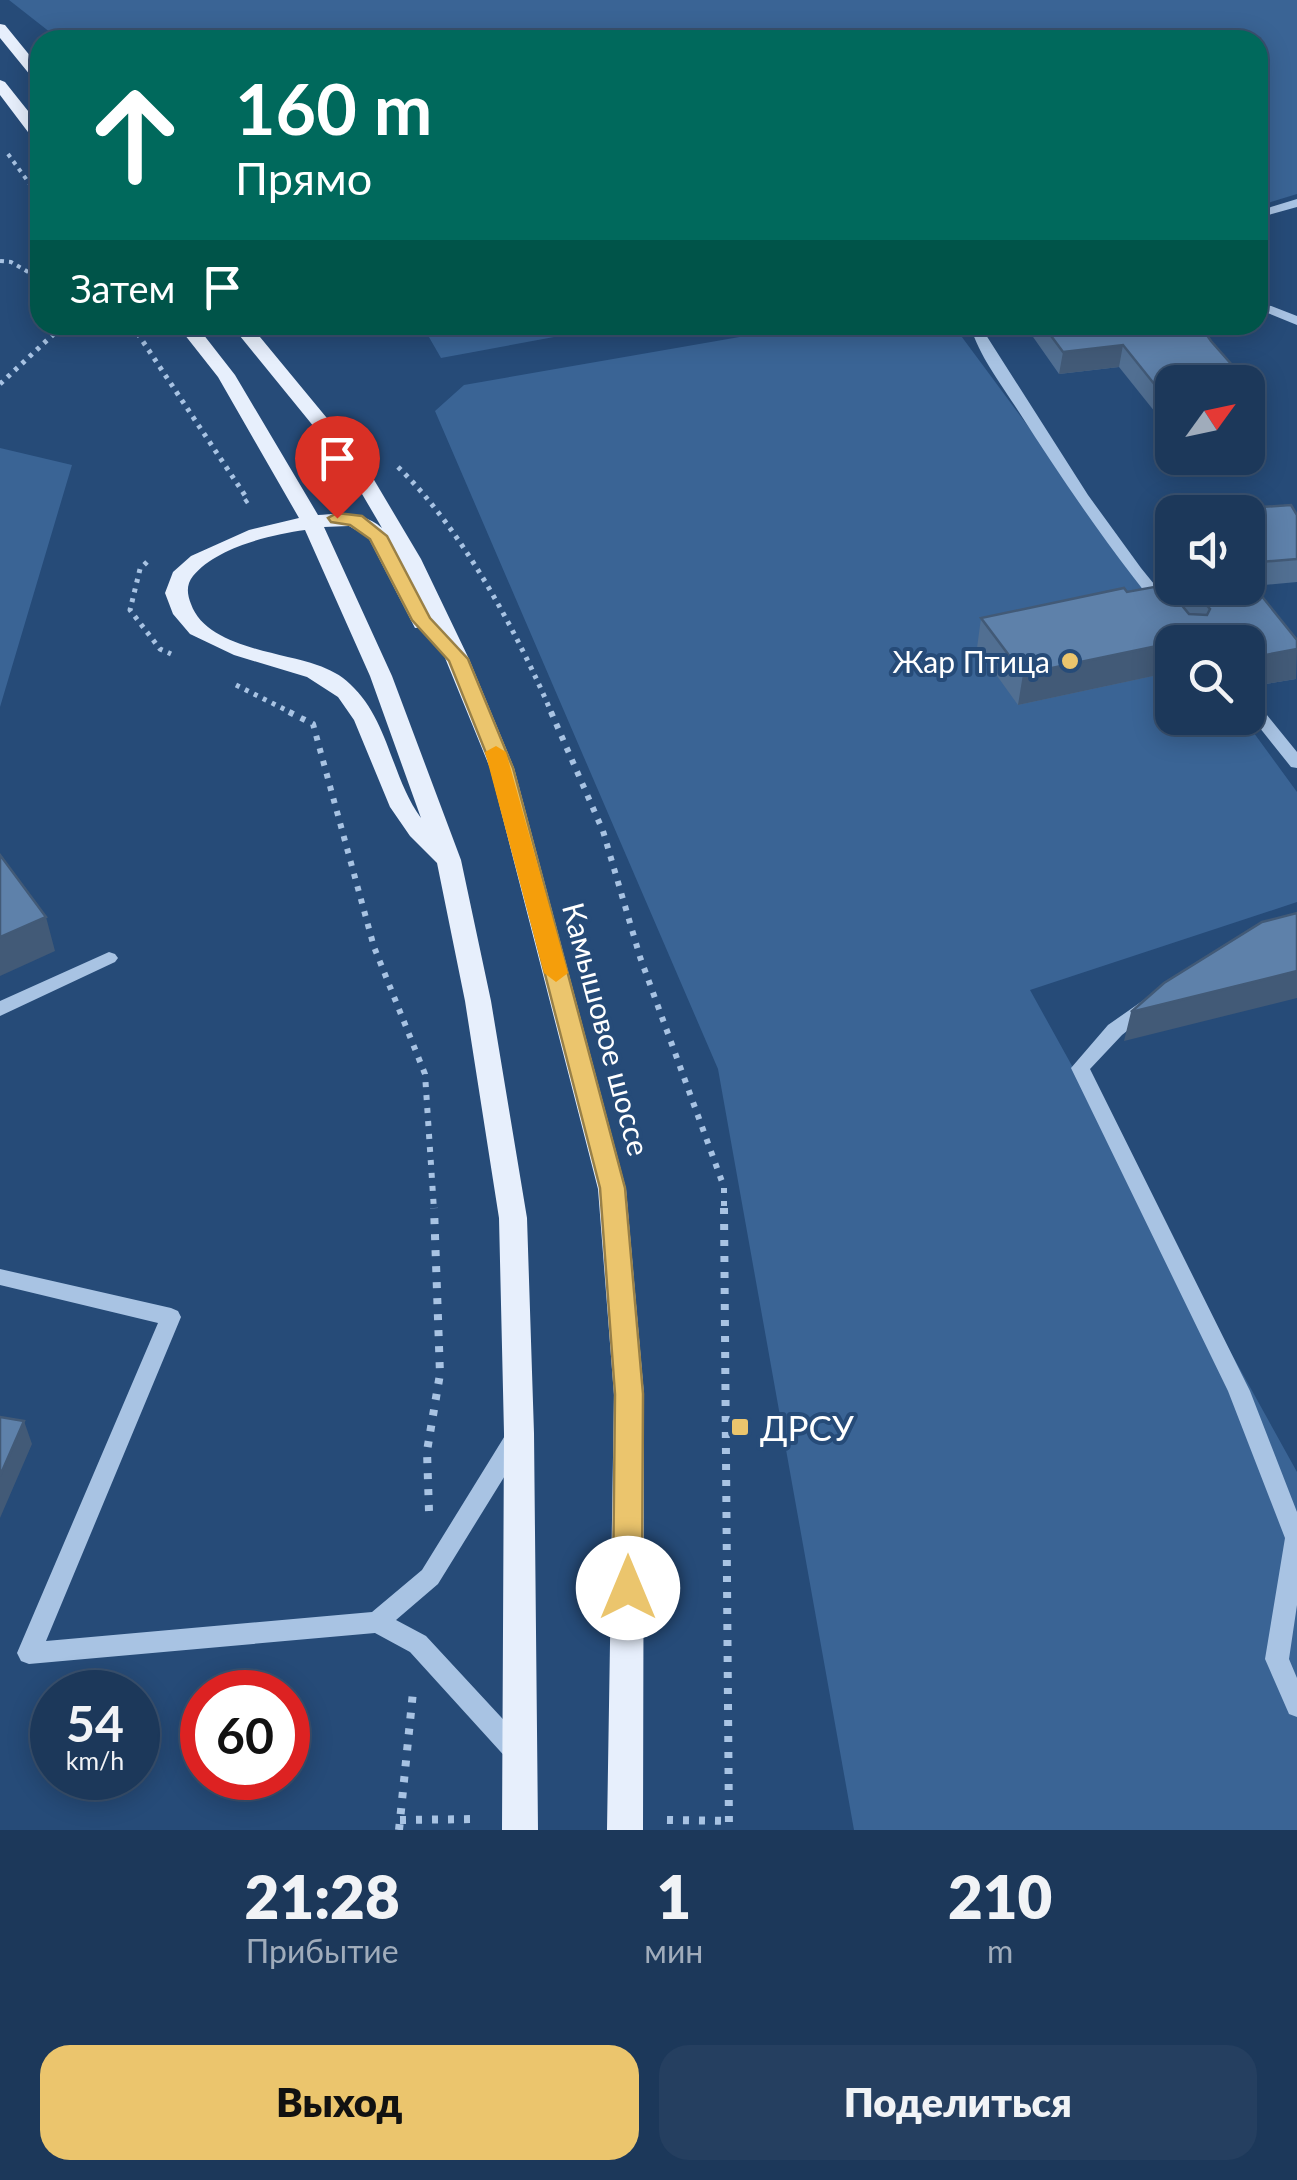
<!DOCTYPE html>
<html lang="ru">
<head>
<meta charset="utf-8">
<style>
	:root { --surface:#1c385a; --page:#253f60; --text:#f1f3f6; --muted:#a0acbb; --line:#3a5270; --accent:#ebc56d }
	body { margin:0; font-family:Lato,sans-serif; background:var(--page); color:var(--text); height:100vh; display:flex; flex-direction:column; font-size:38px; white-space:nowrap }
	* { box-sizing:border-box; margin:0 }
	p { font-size:32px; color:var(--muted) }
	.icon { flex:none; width:55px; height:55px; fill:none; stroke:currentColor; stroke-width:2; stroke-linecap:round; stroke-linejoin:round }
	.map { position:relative; height:1830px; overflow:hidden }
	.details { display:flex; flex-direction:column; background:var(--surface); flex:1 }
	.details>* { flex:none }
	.top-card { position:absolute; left:30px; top:30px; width:1238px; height:305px; border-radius:30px; box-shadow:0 5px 25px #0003,0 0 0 2px var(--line); background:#00695c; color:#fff; overflow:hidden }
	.needle { width:65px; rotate:57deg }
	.fabs { position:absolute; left:1155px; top:365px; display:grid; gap:20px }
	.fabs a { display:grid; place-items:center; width:110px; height:110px; border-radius:20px; background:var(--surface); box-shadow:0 5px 25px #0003,0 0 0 2px var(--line); font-size:50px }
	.speed { position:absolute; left:30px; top:1670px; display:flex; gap:20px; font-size:50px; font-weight:700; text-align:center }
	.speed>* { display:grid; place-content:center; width:130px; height:130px; border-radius:50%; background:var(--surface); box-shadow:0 5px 25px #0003,0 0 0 2px var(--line); line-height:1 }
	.speed small { font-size:25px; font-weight:400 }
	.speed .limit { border:15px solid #d22; background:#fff; color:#111 }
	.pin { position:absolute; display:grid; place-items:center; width:85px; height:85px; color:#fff; margin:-102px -42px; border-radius:50% 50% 50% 0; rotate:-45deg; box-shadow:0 0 10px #0007 }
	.pin .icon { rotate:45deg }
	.me { position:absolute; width:110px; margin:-55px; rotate:0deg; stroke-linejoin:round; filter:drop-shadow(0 0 8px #0008) }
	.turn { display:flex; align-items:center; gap:35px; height:210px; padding:0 40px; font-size:45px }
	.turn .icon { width:130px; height:130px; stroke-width:2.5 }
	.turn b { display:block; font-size:70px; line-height:85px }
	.then { display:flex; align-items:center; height:95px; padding:0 40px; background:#0003; gap:20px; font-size:38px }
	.eta { display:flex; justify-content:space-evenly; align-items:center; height:170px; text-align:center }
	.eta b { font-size:60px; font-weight:800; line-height:70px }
	.action { display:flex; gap:20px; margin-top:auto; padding:20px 40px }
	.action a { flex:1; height:115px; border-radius:30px; background:var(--accent); color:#111; font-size:40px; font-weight:800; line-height:115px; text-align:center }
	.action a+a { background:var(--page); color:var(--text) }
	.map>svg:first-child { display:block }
	.green { fill:#3a6495 }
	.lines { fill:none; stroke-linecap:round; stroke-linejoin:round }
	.path-far3 { stroke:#a8c3e3; stroke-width:4; stroke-dasharray:4 5; stroke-linecap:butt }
	.path-far2 { stroke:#a8c3e3; stroke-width:5; stroke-dasharray:4 6; stroke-linecap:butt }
	.path-far1 { stroke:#a8c3e3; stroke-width:6; stroke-dasharray:5 8; stroke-linecap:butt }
	.path { stroke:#a8c3e3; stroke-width:8; stroke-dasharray:6 10; stroke-linecap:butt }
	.minor { fill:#a8c3e3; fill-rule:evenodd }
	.major { fill:#e7effc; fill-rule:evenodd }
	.wall { fill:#516f92 }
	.shaded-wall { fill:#425a77 }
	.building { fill:#5e81aa; stroke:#425a77; stroke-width:2.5 }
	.route { fill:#ebc56d; stroke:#998047; stroke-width:2.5 }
	.slow { fill:#f59e0b }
	.poi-dot { fill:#ebc56d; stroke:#264b78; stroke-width:4 }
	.labels { text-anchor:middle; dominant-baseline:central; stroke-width:8; stroke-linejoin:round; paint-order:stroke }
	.poi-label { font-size:30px; fill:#fff; stroke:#264b78; text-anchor:end }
	.street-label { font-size:30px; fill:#fff; stroke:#264b78 }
	.near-poi-label { font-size:35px; fill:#fff; stroke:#264b78; text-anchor:start }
</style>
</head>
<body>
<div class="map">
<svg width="1297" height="1830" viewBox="0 0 1297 1830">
	<rect width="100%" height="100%" fill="#264b78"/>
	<!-- green -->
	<path class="green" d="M 9,0 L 1297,0 L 1297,194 L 1258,206 L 1258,40 L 60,40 Z
		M 422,325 L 619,325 L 441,358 Z
		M 809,325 L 953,325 L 1188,642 L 1172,642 L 1172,718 L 1243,718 L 1297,792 L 1297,902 L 1030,990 L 1297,1472 L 1297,1830 L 854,1830 L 718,1069 L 435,411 L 464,385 Z
		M 0,448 L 72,465 L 0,707 Z"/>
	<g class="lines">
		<!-- path-far3 -->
		<path class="path-far3" d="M 8,154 L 40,198
			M 0,261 L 11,262 L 40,279"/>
		<!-- path-far2 -->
		<path class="path-far2" d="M 132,325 L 248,500 L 242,504
			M 0,384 L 57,331 L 57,325
			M 398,467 C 462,529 517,632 552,714
			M 147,562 L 140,569 L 130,610 L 160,649 L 171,654
			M 236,685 L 294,714"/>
		<!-- path-far1 -->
		<path class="path-far1" d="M 289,712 L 313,724 L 374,947 L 425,1074 L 434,1210
			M 551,712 L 603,831 L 640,957 L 724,1187 L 724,1210"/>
		<!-- path -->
		<path class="path" d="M 724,1208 L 729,1830
			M 429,1511 L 427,1451 L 440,1374 L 434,1208
			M 400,1820 L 479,1819
			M 667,1820 L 729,1821
			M 399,1830 L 413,1692"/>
		<!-- minor -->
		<path class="minor" d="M 1297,199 L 1297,207 L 1258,218 L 1258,211 Z
			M 1258,301 L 1297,316 L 1297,325 L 1258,309 Z
			M 970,325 L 982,325 L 983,328 L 1047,325 L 1041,329 L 986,335 L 1088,495 L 1141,568 L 1201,642 L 1186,642 C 1124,570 1070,492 1019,412 C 1001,384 979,356 970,325 Z
			M 1248,698 L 1254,699 L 1297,752 L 1297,768 L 1291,767 L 1248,713 Z
			M 109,952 L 115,954 L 118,958 L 115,962 L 0,1016 L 0,1001 Z
			M 1148,997 L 1154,999 L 1157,1004 L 1154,1009 L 1122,1035 L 1090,1069 L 1250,1391 L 1297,1512 L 1297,1605 L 1289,1659 L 1297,1678 L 1297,1717 L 1289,1714 L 1265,1659 L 1285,1538 L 1228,1391 L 1071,1068 L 1108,1025 Z
			M 0,1269 L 171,1308 L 178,1311 L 181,1317 L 46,1641 L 372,1612 L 422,1570 L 506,1434 L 514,1432 L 522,1434 L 525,1441 L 522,1448 L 438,1584 L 396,1620 L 426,1636 L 527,1745 L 530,1753 L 527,1761 L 518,1765 L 509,1761 L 410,1652 L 375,1633 L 29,1664 L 21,1661 L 17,1653 L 158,1323 L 0,1285 Z"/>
		<!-- major -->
		<path class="major" d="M 0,24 L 5,25 L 40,68 L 40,83 L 35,81 L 0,38 Z
			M 0,80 L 5,82 L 40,126 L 40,142 L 34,140 L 0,95 Z
			M 177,325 L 196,325 L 235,375 L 318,515 C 340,513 365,512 382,528 L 345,465 L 231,325 L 250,325 L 364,463 L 421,559 L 469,659 L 514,768 L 626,1189 L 644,1395 L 643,1830 L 607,1830 L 614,1395 L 598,1189 L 490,768 L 432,626 L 415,628 L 368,537 L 349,526 L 324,527 L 392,676 L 461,860 L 491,1001 L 527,1218 L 534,1433 L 538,1830 L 502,1830 L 504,1433 L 499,1218 L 465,1001 L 437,863 L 410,836 L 390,807 L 354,720 L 338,697 L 307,677 L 234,655 L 190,634 L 173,614 L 165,593 L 173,572 L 191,556 L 249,530 L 299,518 L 218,377 ZM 305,530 L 370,676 L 421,818 C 391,777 389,720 350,684 C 341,675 329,669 317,665 C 280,652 206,647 191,604 C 187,594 186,585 193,576 C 217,547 270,535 305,530 Z"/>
	</g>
	<!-- wall -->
	<path class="wall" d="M 1032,325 L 1200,325 L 1172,382 L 1163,422 L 1119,367 L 1059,374 L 1031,334 Z
		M 1248,512 L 1297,515 L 1297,582 L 1253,586 L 1296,679 L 1248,687 L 1248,642 L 1172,642 L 1172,672 L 1018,705 L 977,648 L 981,618 L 1127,592 L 1182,606 L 1186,588 L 1248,588 Z
		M 1169,514 L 1172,514 L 1172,552 L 1164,537 Z"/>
	<!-- shaded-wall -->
	<path class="shaded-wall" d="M 1123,345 L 1119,367 L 1059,374 L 1063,352 Z
		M 1257,395 L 1253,417 L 1248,418 L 1248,396 Z
		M 1172,399 L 1172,421 L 1163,422 L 1167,400 Z
		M 1234,630 L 1231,642 L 1173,642 Z
		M 1172,643 L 1172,672 L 1018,705 L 1023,674 Z
		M 1297,649 L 1296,679 L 1248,687 L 1255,657 Z
		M 46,917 L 55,951 L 0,976 L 0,937 Z
		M 1297,971 L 1297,998 L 1124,1041 L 1131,1012 Z
		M 24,1421 L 32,1444 L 0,1518 L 0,1476 Z"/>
	<!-- building -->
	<path class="building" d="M 1043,325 L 1200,325 L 1211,341 L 1247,382 L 1172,382 L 1172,399 L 1167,400 L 1123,345 L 1063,352 Z
		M 1248,383 L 1257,395 L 1248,396 Z
		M 1291,505 L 1297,515 L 1297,559 L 1248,563 L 1248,512 L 1187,512 Z
		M 1248,579 L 1297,640 L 1297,649 L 1255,657 L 1248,647 L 1248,642 L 1244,642 L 1234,630 L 1023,674 L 981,618 L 1124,588 L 1127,592 L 1165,585 L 1189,614 L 1207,615 L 1210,609 L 1192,588 L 1248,588 Z
		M 0,855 L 46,917 L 0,937 Z
		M 1297,913 L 1297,971 L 1131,1012 L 1164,983 L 1262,922 Z
		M 0,1417 L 24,1421 L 0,1476 Z"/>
	<!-- route -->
	<path class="route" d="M 337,513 L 362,516 L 387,536 L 430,618 L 468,659 L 513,768 L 625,1188 L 643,1394 L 642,1588 L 638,1597 L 628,1601 L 617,1597 L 613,1588 L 615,1394 L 600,1188 L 492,768 L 449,661 L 412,620 L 370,539 L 350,525 L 331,522 L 328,518 Z"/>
	<!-- slow -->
	<path class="slow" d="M 496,746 L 506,752 L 568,973 L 556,982 L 544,973 L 485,752 Z"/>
	<!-- markers -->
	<g class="poi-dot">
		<circle cx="1070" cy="661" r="10"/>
		<rect x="730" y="1417" width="20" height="20" rx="5"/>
	</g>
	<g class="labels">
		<!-- poi labels -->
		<g class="poi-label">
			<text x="1050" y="661">Жар Птица</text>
		</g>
		<!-- street labels -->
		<g class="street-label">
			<text transform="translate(607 1029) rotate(75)">Камышовое шоссе</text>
		</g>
		<!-- near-poi labels -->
		<g class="near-poi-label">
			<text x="760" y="1427">ДРСУ</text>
		</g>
	</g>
</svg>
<div class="fabs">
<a><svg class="needle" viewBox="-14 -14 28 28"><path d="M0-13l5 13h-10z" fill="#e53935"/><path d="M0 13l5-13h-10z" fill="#a0acbb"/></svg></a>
<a><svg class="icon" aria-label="sound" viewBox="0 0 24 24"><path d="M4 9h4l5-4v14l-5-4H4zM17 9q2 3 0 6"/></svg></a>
<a><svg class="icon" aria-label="search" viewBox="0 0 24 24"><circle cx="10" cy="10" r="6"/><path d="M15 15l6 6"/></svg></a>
</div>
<div class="speed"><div>54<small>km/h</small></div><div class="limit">60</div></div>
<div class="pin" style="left:337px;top:518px;background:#d93025"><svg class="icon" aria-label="arrive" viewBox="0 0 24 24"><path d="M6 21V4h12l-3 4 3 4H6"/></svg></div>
<svg class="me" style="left:628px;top:1588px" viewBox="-20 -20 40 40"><circle r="19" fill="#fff"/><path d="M0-13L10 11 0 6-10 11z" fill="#ebc56d"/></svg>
<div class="top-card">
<div class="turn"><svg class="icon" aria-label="ahead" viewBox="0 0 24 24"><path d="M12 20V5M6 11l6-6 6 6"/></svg><div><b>160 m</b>Прямо</div></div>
<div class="then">Затем<svg class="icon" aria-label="arrive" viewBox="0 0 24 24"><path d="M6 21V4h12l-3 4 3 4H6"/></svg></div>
</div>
</div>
<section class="details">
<div class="eta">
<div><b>21:28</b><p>Прибытие</p></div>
<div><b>1</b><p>мин</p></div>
<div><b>210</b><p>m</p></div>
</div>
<div class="action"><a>Выход</a><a>Поделиться</a></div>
</section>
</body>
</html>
